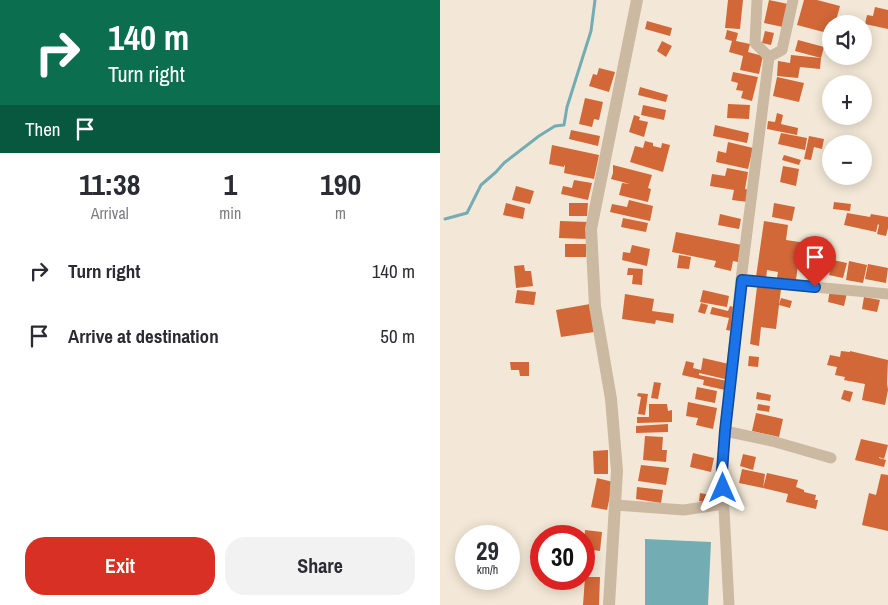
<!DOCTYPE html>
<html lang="en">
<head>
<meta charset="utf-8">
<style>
	:root { --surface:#fff; --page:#f2f2f3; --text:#2b2b33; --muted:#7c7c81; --accent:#d93025 }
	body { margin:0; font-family:"Archivo Narrow",sans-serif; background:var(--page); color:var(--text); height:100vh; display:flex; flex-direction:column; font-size:19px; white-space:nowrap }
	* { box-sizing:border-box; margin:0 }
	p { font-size:16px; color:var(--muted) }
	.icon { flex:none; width:28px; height:28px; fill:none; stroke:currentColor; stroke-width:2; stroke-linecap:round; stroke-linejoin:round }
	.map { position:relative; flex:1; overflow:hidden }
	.drawer { display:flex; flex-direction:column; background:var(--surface); width:440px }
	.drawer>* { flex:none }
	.guide { background:#0b6e4f; color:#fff; overflow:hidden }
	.buttons { position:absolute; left:382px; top:15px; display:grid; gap:10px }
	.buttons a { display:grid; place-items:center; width:50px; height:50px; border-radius:50%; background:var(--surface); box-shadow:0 2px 12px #0003; font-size:25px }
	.speed { position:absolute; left:15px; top:525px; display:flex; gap:10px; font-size:25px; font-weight:700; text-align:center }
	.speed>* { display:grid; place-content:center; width:65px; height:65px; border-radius:50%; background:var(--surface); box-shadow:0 2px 12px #0003; line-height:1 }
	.speed small { font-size:12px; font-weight:400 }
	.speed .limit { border:8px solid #d22; background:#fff; color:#111 }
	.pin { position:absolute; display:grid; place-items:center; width:42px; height:42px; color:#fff; margin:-51px -21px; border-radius:50% 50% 50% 0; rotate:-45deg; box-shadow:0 0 5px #0007 }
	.pin .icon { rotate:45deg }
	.me { position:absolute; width:55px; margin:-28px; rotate:0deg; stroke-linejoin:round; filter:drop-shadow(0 0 4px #0008) }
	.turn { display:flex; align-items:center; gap:18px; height:105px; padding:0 25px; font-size:22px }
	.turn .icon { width:65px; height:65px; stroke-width:2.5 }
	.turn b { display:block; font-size:35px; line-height:42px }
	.then { display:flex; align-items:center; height:48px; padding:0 25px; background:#0003; gap:10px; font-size:19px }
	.eta { display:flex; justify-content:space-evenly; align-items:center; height:85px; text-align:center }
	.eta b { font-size:30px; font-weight:800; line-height:35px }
	.cta { display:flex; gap:10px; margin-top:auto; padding:10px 25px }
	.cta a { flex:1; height:58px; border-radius:20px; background:var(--accent); color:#fff; font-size:20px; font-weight:800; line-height:58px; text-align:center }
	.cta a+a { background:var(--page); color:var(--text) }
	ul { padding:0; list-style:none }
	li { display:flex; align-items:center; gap:15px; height:65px; padding:0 25px }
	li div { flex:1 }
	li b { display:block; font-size:19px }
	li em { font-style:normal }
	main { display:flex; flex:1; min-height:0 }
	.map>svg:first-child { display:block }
	.water { fill:#74acb3 }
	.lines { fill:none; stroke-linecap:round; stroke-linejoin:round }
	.stream { stroke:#74acb3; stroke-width:3 }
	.building { fill:#d26737 }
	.minor { stroke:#ccb9a2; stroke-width:11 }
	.tertiary { stroke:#ccb9a2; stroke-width:12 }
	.route-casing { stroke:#114b97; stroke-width:12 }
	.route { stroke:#1a73e8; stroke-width:9 }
</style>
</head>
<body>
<main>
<section class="drawer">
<div class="guide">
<div class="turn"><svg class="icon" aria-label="right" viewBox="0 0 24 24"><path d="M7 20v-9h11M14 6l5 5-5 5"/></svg><div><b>140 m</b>Turn right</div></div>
<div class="then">Then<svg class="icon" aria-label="arrive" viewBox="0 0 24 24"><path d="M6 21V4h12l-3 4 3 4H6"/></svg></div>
</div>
<div class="eta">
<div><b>11:38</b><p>Arrival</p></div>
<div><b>1</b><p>min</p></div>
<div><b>190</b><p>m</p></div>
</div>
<ul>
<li><svg class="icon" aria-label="right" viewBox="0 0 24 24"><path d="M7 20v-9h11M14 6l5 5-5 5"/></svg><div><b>Turn right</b></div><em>140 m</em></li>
<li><svg class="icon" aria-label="arrive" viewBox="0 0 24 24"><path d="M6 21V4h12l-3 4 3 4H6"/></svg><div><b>Arrive at destination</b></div><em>50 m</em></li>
</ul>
<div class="cta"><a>Exit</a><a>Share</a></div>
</section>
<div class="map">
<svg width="448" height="605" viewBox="0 0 448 605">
	<rect width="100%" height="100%" fill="#f3e8d7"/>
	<!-- water -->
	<path class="water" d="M 205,539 L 271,542 L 268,605 L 205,605 Z"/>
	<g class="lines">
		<!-- stream -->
		<path class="stream" d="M 5,219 L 27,213 L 41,185 L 56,172 L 64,163 L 99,136 L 115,126 L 124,125 L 127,107 L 151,31 L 155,0"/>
	</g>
	<!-- building -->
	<path class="building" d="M 288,0 L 303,0 L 300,29 L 285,28 Z
		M 329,0 L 348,4 L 343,27 L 324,23 Z
		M 364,0 L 377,0 L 400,6 L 395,24 L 391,24 L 391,34 L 357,25 Z
		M 435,7 L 448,10 L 448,29 L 425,24 L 427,15 L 433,16 Z
		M 207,21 L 232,28 L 230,36 L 205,29 Z
		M 287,30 L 298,33 L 296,41 L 310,44 L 308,52 L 323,56 L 319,74 L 300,70 L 303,56 L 289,52 L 292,41 L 285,39 Z
		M 325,31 L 334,33 L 331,45 L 322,43 Z
		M 358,40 L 384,47 L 381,58 L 355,51 Z
		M 222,41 L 232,46 L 226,57 L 217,51 Z
		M 351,55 L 381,58 L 380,69 L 360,67 L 358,78 L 337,76 L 338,61 L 350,63 Z
		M 159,68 L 175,72 L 169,92 L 149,86 L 153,74 L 157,75 Z
		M 293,72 L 318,77 L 312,101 L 301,98 L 303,91 L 296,90 L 298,83 L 291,81 Z
		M 337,77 L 364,83 L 359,102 L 333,96 Z
		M 200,87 L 228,95 L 226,102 L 198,95 Z
		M 145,98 L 163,102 L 159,120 L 154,119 L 152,127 L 139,124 Z
		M 288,104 L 310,105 L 309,119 L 287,118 Z
		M 203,105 L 226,110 L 224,120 L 201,115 Z
		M 337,113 L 343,115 L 341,124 L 358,128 L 357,135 L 327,129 L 328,121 L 335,122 Z
		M 194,115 L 200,117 L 199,120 L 208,122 L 204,137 L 189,132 Z
		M 275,125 L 309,133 L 307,143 L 273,136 Z
		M 131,130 L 160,136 L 158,146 L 129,139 Z
		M 341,133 L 367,138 L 365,150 L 338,144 Z
		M 369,136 L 384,139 L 382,149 L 374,147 L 371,160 L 364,159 Z
		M 205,141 L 213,143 L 213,146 L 221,148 L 222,143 L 230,145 L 223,172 L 190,162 L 195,146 L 203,148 Z
		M 288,142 L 313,148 L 308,169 L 276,162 L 278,151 L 286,153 Z
		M 112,145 L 159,155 L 154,179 L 124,173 L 125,166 L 124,165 L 124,167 L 109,164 Z
		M 344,155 L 361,160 L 359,165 L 342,160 Z
		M 173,165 L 212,175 L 208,188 L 211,189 L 208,202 L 179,195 L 182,183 L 190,184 L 171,179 L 173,173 Z
		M 343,166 L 359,169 L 356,186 L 340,182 Z
		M 287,168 L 308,172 L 305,189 L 310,190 L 308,202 L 292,200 L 294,190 L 270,186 L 272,174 L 285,176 Z
		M 134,180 L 152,183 L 148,200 L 121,194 L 123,186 L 132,188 Z
		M 76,186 L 94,191 L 90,204 L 72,200 Z
		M 189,200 L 213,206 L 210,221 L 170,212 L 172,204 L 187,207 Z
		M 394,202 L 411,204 L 410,211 L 393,209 Z
		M 66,203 L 85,208 L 83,219 L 63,215 Z
		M 129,203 L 148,203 L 147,216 L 129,216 Z
		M 334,203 L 355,207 L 352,221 L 332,217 Z
		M 407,213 L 430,217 L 431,214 L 448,217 L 448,228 L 446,236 L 437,234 L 439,225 L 438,224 L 436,232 L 404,225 Z
		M 280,214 L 301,219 L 299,229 L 278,225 Z
		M 183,218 L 208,223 L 206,232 L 181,227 Z
		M 120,221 L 149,222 L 148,239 L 119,238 Z
		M 324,221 L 348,225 L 346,240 L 366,243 L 365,251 L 360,250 L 356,280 L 337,278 L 338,272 L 327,270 L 326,279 L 316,277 Z
		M 236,232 L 302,245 L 298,262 L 293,261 L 291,271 L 274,267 L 276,261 L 232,252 Z
		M 125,244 L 146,244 L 146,257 L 125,257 Z
		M 192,245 L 210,249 L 207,266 L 182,260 L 183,252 L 190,253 Z
		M 239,255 L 251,257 L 249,269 L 237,268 Z
		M 393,260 L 407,263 L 403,278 L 389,275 Z
		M 409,261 L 427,265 L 423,283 L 406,280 Z
		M 428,264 L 448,268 L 446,283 L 425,279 Z
		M 84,265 L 85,271 L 91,271 L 93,286 L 76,288 L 74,266 Z
		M 188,268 L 203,269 L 202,285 L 192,284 L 193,275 L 187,275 Z
		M 317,287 L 341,289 L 336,329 L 321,327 L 319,346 L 310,344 Z
		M 390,289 L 407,293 L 404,306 L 388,302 Z
		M 77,290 L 96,292 L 94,305 L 75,303 Z
		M 263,290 L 289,296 L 287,307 L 260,302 Z
		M 185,294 L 214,299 L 212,311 L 234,314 L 233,323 L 216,320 L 215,324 L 182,319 Z
		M 424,297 L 440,300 L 437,312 L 422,309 Z
		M 341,298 L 352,301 L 350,308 L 339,305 Z
		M 261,303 L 268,305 L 265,314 L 258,312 Z
		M 150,304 L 154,332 L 121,337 L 116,310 Z
		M 290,306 L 297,308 L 292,331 L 286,330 L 289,318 L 270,314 L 272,307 L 288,311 Z
		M 401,351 L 410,352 L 410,351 L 448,360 L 447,383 L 448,390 L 445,405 L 422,400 L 425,384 L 404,380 L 405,377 L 395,375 L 397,367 L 387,365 L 390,355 L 400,357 Z
		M 309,356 L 319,357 L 318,367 L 308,366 Z
		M 263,358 L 289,364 L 285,379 L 259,373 L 259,375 L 287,381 L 285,390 L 263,385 L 264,380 L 242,375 L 246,361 L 254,363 L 253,368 L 261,370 Z
		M 70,362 L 89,362 L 89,376 L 80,376 L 79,370 L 71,370 Z
		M 214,382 L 221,383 L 218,399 L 211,398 Z
		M 257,387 L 277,391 L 275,403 L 255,399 Z
		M 404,390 L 413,392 L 410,402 L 401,399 Z
		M 317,392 L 331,395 L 330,401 L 316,399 Z
		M 198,393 L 208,394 L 205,415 L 198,414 L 201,397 L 197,396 Z
		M 248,402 L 277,408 L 273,429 L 256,425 L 258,418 L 246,416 Z
		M 209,404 L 227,404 L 228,411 L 232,410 L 232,422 L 197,423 L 197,417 L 209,417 Z
		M 318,404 L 330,406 L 329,412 L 317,410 Z
		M 316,413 L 343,419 L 339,437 L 312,431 Z
		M 228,424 L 228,432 L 196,433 L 196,426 Z
		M 205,436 L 223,437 L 222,450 L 227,450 L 226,462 L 203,460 Z
		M 421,439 L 448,445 L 444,459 L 439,457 L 439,458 L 446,460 L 444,467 L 415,460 Z
		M 168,450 L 168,474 L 154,474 L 153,451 Z
		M 253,453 L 274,458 L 271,472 L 250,467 Z
		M 303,454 L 316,457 L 313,470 L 300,466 Z
		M 201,465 L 229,468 L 226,485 L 198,481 Z
		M 302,469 L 325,474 L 323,488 L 299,483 Z
		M 327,473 L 358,480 L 356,487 L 364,490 L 364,492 L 376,495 L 375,500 L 378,500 L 376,509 L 346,502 L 348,494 L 323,488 Z
		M 441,474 L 448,475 L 448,531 L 422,525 L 429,493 L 436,495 Z
		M 157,478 L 173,482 L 167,510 L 151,507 Z
		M 197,487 L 223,490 L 221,503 L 196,499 Z
		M 260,493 L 270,495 L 268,503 L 259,501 Z
		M 145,530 L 162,532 L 160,551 L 144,549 Z
		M 145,577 L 160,577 L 159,605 L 143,605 Z"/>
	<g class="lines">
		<!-- minor -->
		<path class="minor" d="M 329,57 L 342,50 L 353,0
			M 301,280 L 448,294
			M 285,431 L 332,441 L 391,458
			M 175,505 L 244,510 L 284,504
			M 289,605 L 282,471 L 285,431 L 301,280 L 329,57 L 315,43 L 317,0"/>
		<!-- tertiary -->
		<path class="tertiary" d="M 169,605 L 177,471 L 171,399 L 155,306 L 151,229 L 197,0"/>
	</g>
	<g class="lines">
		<defs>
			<path id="route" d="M 283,488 L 282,471 L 285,431 L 302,280 L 375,287"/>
		</defs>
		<!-- route casing -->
		<use href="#route" class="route-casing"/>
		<!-- route -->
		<use href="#route" class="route"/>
	</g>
</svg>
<div class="buttons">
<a><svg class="icon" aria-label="sound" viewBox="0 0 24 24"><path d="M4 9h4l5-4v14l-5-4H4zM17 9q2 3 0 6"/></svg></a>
<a>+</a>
<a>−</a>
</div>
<div class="speed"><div>29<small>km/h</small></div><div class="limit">30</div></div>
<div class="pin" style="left:375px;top:287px;background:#d93025"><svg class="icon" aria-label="arrive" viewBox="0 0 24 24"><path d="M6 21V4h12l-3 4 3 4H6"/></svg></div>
<svg class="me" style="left:283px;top:488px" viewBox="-20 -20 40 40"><path d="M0-17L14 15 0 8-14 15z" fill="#1a73e8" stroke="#fff" stroke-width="4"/></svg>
</div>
</main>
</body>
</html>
